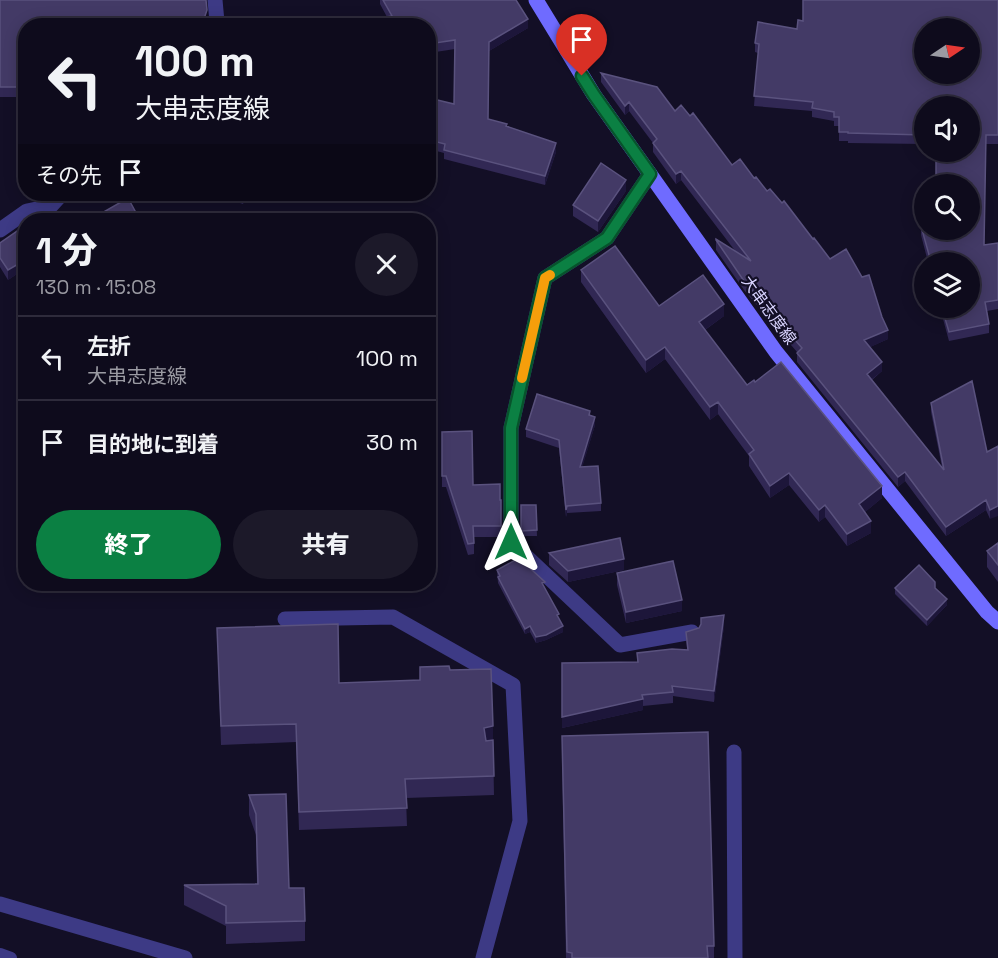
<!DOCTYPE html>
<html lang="ja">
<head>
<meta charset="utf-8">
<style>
	:root { --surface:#0e0b1c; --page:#1c1929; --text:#f1f3f6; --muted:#9b9ba3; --line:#2e2b3b; --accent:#0b8043 }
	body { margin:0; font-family:"Space Grotesk","Noto Sans JP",sans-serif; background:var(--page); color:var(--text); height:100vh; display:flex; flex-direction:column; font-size:22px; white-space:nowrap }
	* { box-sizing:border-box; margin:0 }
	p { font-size:20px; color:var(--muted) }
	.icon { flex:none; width:33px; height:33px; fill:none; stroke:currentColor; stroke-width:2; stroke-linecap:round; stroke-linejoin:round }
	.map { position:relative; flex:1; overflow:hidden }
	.sheet { position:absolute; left:18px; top:213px; width:418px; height:378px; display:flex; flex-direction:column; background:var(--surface); border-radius:24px; box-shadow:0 3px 15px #0003,0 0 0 2px var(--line) }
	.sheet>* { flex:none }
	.hud { position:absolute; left:18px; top:18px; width:418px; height:183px; border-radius:24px; box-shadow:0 3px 15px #0003,0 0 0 2px var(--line); background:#0e0b1c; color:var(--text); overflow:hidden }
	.needle { width:39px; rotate:77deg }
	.tools { position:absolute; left:914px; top:18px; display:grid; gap:12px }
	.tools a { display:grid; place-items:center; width:66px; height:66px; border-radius:50%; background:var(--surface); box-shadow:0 3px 15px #0003,0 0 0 2px var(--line); font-size:30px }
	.pin { position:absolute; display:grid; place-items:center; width:51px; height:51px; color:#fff; margin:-62px -26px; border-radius:50% 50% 50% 0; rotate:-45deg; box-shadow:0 0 6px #0007 }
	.pin .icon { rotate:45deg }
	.me { position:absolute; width:66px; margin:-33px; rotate:0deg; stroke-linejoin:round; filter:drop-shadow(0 0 4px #0008) }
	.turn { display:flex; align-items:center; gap:21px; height:126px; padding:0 18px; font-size:27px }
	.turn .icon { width:78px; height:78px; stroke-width:2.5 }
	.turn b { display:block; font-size:42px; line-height:51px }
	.then { display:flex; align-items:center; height:57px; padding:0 18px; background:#0003; gap:12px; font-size:22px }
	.round { display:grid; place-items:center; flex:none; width:63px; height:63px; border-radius:32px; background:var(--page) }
	.overview { display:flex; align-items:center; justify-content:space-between; height:102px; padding:0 18px }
	h1 { font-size:36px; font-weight:800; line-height:45px }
	.button { display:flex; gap:12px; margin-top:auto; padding:12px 18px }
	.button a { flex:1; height:69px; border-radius:36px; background:var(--accent); color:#fff; font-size:24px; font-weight:800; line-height:69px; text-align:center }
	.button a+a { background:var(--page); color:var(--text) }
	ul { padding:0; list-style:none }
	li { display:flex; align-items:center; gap:18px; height:84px; padding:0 18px; border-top:2px solid var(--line) }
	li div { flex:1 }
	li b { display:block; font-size:22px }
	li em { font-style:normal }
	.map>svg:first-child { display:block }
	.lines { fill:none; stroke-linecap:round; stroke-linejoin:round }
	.service { stroke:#3d3a85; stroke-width:12 }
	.minor { stroke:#3d3a85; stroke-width:15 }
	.secondary { stroke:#6f6bff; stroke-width:15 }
	.wall { fill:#312854 }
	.shaded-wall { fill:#1d163a }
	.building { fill:#433a66; stroke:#5a527e; stroke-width:1.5; fill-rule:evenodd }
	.route-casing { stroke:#07532c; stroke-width:15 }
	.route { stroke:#0b8043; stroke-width:10 }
	.slow { stroke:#f59e0b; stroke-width:10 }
	.labels { text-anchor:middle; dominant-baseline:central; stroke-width:4.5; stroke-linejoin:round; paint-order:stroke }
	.street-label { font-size:16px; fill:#d9d4ff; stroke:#130f26 }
</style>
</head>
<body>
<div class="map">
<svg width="998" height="958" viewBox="0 0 998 958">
	<rect width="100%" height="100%" fill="#130f26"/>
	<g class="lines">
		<!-- service -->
		<path class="service" d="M 0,954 L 11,958"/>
		<!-- minor -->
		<path class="minor" d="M 215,0 L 217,22 L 215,26
			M 650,174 L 607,238 L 545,278 L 511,428 L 511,542 L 620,645 L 692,632
			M 0,230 L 27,211 L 51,206 L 62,194
			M 285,619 L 393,617 L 513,685 L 520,821 L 483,958
			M 734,752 L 735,958
			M 0,904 L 185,958"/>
		<!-- secondary -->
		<path class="secondary" d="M 536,0 L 594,95 L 776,352 L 987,612 L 998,622"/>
	</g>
	<!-- wall -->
	<path class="wall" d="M 0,0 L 207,21 L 210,24 L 215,25 L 231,26 L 26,26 L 26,97 L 0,97 Z
		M 380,0 L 516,0 L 528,28 L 489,51 L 488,119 L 507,126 L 556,152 L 545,185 L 444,159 L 444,153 L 429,149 L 429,98 L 454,104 L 455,49 L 429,53 L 429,26 L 375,26 L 375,19 L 387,17 L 380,4 Z
		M 998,0 L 998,144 L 986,144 L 984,245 L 998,243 L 998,309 L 987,311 L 989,324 L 989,333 L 949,341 L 940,308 L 969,308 L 969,262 L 928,262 L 921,235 L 921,226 L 969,230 L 969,152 L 924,106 L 924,144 L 848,143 L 848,141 L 839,141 L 839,126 L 834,126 L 834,121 L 812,117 L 812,111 L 754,106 L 758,53 L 755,52 L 755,43 L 797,29 L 803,21 Z
		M 601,73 L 675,111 L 732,165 L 754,178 L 888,339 L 870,347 L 882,371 L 872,380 L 942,467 L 931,412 L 931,403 L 987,452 L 998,446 L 990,519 L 986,510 L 946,536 L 905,481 L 898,487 L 797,362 L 797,352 L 744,290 L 716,250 L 716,240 L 736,252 L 681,180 L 676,184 L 653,152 L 653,143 L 629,111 L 625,115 L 601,82 Z
		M 626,191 L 598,232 L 573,216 L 573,205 Z
		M 213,194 L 247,194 L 243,204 Z
		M 26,225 L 21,274 L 20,272 L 8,280 L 0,267 L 0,243 Z
		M 581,270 L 659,306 L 724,316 L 705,330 L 747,385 L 882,498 L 865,512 L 871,533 L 847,546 L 825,517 L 819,522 L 789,485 L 770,498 L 749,466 L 749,456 L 718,414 L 710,420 L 665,359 L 646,373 L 581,282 Z
		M 590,416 L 595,425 L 582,467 L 601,503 L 601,511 L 567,513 L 566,517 L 559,448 L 526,437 L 526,429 Z
		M 442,432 L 473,485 L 501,500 L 501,537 L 474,537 L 474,554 L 468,555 L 446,487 L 442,487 Z
		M 521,505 L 536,505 L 537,536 L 521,536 Z
		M 998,543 L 998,582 L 987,567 L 987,551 Z
		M 549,553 L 624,570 L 568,582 L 549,565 Z
		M 497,570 L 545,588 L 559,619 L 563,632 L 546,640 L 536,643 L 530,632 L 525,634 L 498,583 Z
		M 617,573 L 682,611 L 626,623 L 617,585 Z
		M 895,588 L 947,605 L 927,626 L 895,594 Z
		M 724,626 L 714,702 L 673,696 L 673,703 L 643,706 L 643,710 L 562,728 L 562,663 L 637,662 L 637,653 L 687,650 L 686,632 Z
		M 217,628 L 339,683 L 420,680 L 450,670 L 493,740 L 494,795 L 406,798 L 407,826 L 299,830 L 296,742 L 221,745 Z
		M 562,757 L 714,946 L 714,958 L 566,958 Z
		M 249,795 L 289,888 L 305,921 L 305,941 L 226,944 L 226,926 L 184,905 L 184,885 L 257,884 L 256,835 L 249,815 Z"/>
	<!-- shaded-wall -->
	<path class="shaded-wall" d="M 528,19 L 528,28 L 489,51 L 489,42 Z
		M 629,102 L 629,111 L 625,115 L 625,106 Z
		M 556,143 L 556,152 L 545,185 L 545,176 Z
		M 681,171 L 681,180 L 676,184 L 676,174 Z
		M 626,180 L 626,191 L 598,232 L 598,221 Z
		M 243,194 L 247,194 L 243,204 Z
		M 26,261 L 26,271 L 21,274 L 21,264 Z
		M 20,263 L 20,272 L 8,280 L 8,270 Z
		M 724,304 L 724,316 L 699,334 L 699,322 Z
		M 888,330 L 888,339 L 864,350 L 864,340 Z
		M 665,347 L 665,359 L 646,373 L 646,360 Z
		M 882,362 L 882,371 L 867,383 L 867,374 Z
		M 718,402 L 718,414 L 710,420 L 710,407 Z
		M 595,417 L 595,425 L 580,475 L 580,467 Z
		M 905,472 L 905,481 L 898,487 L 898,477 Z
		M 789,473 L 789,485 L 770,498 L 770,486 Z
		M 882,486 L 882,498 L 859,517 L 859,504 Z
		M 986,500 L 986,510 L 946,536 L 946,527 Z
		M 825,505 L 825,517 L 819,522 L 819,510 Z
		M 567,506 L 567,513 L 566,517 L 566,510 Z
		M 998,506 L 998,516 L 990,519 L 990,510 Z
		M 871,521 L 871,533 L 847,546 L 847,534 Z
		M 624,559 L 624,570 L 568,582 L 568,571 Z
		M 947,599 L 947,605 L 927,626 L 927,620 Z
		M 682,600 L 682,611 L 626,623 L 626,612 Z
		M 724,615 L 724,626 L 714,702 L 714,691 Z
		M 530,626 L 530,632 L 525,634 L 525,629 Z
		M 563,626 L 563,632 L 546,640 L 536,643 L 536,637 Z
		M 643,699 L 643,710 L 562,728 L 562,717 Z
		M 493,726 L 493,744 L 484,746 L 484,728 Z"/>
	<!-- building -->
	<path class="building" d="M 0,0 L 206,0 L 207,10 L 205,16 L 207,21 L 210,24 L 215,25 L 220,24 L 223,22 L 231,26 L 26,26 L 26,87 L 0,87 Z
		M 383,0 L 516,0 L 528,19 L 489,42 L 488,119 L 507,124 L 506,126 L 556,143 L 545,176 L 444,150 L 445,144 L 429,140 L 429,98 L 454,104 L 455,40 L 429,44 L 429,26 L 377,26 L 375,19 L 392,16 Z
		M 803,0 L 998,0 L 998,135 L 986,135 L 984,245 L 998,243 L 998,300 L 985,302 L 989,324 L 949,332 L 942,308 L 969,308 L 969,262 L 931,262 L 921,226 L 924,225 L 924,230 L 969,230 L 969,184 L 936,184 L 936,152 L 969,152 L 969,106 L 924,106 L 924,135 L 848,133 L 848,132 L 839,132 L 839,117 L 834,117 L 834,112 L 812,108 L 813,102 L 754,96 L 759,44 L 755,43 L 758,22 L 797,29 L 798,20 L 803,21 ZM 924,28 L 969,28 L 969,74 L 924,74 Z
		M 601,73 L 657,87 L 675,111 L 681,105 L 690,116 L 693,113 L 732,165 L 740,159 L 754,178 L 756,177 L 767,191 L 770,189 L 782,203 L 784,201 L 813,239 L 814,238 L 830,259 L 846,249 L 862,277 L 869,275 L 882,317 L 888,330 L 864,340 L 882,362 L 867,374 L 944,470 L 931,403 L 972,381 L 987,452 L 998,446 L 998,506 L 990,510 L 986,500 L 946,527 L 905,472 L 898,477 L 797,353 L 802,348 L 744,281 L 716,240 L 716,239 L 751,261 L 681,171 L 676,174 L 653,143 L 657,139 L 629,102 L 625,106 Z
		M 601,163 L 626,180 L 598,221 L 573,205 Z
		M 128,198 L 140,220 L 94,220 L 93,218 Z
		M 43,213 L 47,220 L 32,220 Z
		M 26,225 L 26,261 L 21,264 L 20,263 L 8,270 L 0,258 L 0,243 Z
		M 615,246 L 659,306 L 703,275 L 724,304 L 699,322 L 747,385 L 754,380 L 755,382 L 781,362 L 882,486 L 859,504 L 871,521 L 847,534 L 825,505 L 819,510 L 789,473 L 770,486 L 749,454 L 754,450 L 718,402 L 710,407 L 665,347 L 646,360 L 581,270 Z
		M 537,394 L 590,411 L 589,415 L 595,417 L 580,467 L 598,466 L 601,503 L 567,506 L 566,510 L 559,440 L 526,429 Z
		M 472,431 L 473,485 L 500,484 L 500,500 L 501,500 L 501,526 L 473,526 L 474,543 L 468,544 L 446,476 L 442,476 L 442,432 Z
		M 521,505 L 536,505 L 537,530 L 521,531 Z
		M 620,538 L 624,559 L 568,571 L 549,553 Z
		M 998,543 L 998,565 L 987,551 Z
		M 519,558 L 545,582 L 542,583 L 559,614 L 557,615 L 563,626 L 546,635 L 536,637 L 530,626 L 525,629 L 498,577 L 500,576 L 497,570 Z
		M 673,561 L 682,600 L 626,612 L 617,573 Z
		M 919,565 L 935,582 L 935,588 L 947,599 L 927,620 L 895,588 Z
		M 724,615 L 714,691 L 672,686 L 673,692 L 642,695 L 643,699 L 562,717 L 562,663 L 638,662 L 637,653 L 672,649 L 688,650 L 686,632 L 699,628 L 701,624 L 701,618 Z
		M 338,624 L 339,683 L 420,680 L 420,667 L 449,666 L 450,670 L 491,669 L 493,726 L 484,728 L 486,741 L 493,740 L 494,776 L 405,779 L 407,808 L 299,812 L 296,724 L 221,726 L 217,628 Z
		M 708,732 L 714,946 L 707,946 L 708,958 L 572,958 L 572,953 L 567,952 L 562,736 Z
		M 286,794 L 289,888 L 304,888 L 305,921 L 226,923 L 226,906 L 184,885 L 258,884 L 256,814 L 249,795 Z"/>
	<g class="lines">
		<defs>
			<path id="route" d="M 511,542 L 511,428 L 545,278 L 607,238 L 650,174 L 594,95 L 582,76"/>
		</defs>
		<!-- route casing -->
		<use href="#route" class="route-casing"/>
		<!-- route -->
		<use href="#route" class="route"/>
		<!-- slow -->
		<path class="slow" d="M 522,378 L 545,278 L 550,275"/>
	</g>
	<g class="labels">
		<!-- street labels -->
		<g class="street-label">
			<text transform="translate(769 310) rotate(54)">大串志度線</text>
		</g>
	</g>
</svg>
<div class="tools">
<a><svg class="needle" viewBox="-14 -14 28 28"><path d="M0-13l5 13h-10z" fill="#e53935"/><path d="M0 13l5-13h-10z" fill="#9b9ba3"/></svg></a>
<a><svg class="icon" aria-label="sound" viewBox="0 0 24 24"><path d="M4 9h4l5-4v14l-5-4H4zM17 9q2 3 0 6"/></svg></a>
<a><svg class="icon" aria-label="search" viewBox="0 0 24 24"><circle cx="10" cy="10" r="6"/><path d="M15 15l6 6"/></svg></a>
<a><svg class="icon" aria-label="layers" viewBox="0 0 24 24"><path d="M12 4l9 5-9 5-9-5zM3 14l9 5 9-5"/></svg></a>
</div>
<div class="pin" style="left:582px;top:76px;background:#d93025"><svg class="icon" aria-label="arrive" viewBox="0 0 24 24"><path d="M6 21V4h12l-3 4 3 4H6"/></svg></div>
<svg class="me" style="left:511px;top:542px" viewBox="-20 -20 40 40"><path d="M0-17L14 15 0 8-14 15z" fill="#0b8043" stroke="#fff" stroke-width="4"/></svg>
<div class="hud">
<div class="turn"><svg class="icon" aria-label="left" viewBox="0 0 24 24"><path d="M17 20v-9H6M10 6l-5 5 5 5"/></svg><div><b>100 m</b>大串志度線</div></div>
<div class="then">その先<svg class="icon" aria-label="arrive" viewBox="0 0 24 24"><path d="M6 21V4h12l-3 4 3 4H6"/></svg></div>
</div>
<section class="sheet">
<div class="overview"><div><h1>1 分</h1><p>130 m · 15:08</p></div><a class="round"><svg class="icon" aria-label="close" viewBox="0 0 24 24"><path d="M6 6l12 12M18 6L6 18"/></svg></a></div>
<ul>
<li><svg class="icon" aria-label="left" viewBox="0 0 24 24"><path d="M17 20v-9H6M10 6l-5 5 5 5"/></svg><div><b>左折</b><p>大串志度線</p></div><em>100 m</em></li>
<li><svg class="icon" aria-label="arrive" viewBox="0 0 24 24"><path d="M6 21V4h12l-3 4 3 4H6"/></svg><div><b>目的地に到着</b></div><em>30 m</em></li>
</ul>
<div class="button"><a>終了</a><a>共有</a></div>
</section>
</div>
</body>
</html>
